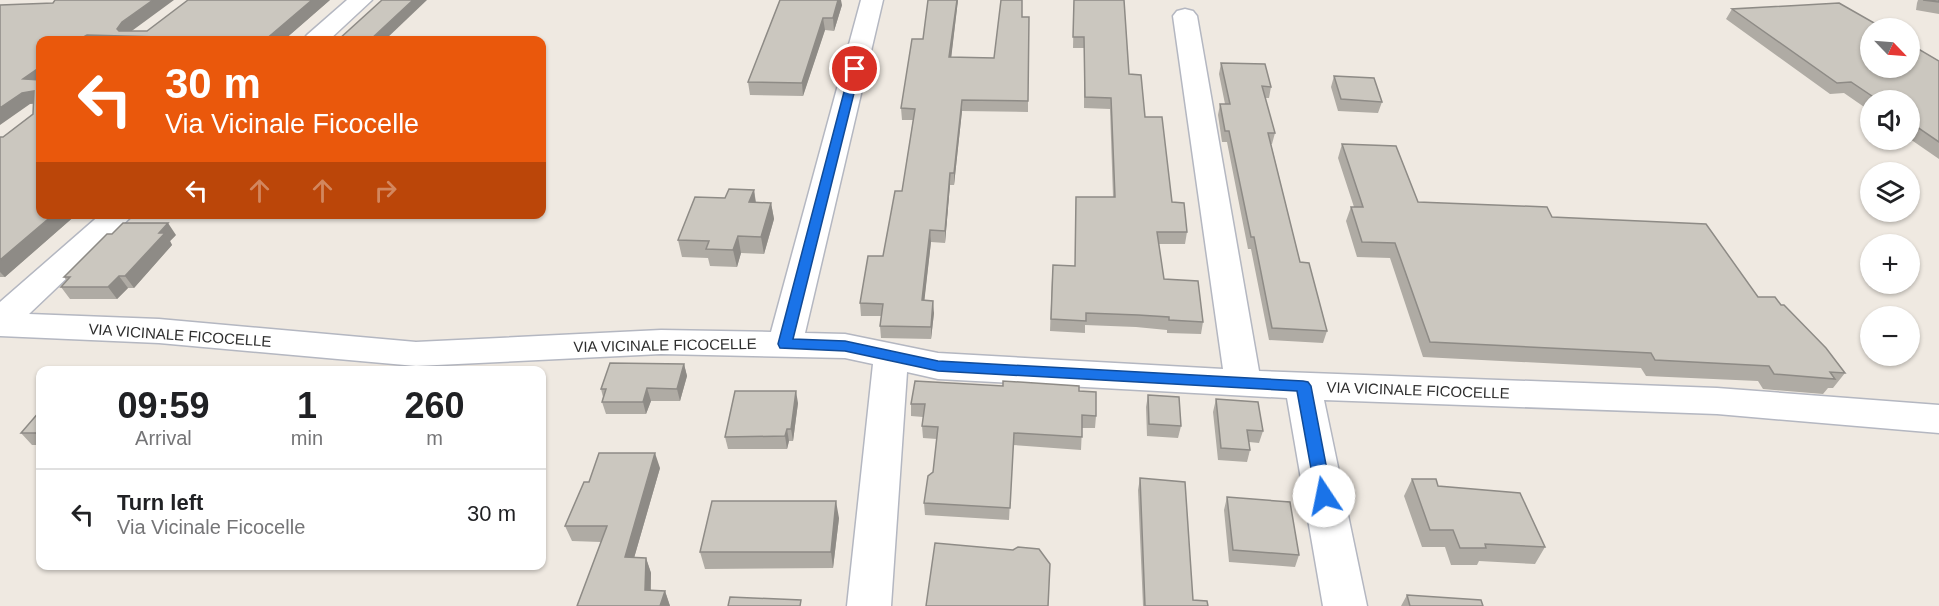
<!DOCTYPE html>
<html lang="en">
<head>
<meta charset="utf-8">
<style>
	:root { --surface:#fff; --page:#f6f6f6; --text:#202124; --muted:#757577; --line:#e0e0e0 }
	body { margin:0; font-family:Arial,sans-serif; background:var(--page); color:var(--text); height:100vh; display:flex; flex-direction:column; font-size:22px; white-space:nowrap }
	* { box-sizing:border-box; margin:0 }
	p { font-size:20px; color:var(--muted) }
	.icon { flex:none; width:33px; height:33px; fill:none; stroke:currentColor; stroke-width:2; stroke-linecap:round; stroke-linejoin:round }
	.map { position:relative; flex:1; overflow:hidden }
	.details { position:absolute; left:36px; top:366px; width:510px; height:204px; display:flex; flex-direction:column; background:var(--surface); border-radius:12px; box-shadow:0 2px 4px #0004 }
	.details>* { flex:none }
	.top-card { position:absolute; left:36px; top:36px; width:510px; height:183px; border-radius:12px; box-shadow:0 2px 4px #0004; background:#ea580c; color:#fff; overflow:hidden }
	.needle { width:39px; rotate:115deg }
	.fabs { position:absolute; left:1860px; top:18px; display:grid; gap:12px }
	.fabs a { display:grid; place-items:center; width:60px; height:60px; border-radius:50%; background:var(--surface); box-shadow:0 2px 4px #0004; font-size:30px }
	.pin { position:absolute; display:grid; place-items:center; width:51px; height:51px; color:#fff; margin:-26px; border:3px solid #fff; border-radius:50%; box-shadow:0 2px 6px #0007 }
	.me { position:absolute; width:66px; margin:-33px; rotate:349deg; stroke-linejoin:round; filter:drop-shadow(0 0 4px #0008) }
	.turn { display:flex; align-items:center; gap:21px; height:126px; padding:0 30px; font-size:27px }
	.turn .icon { width:78px; height:78px; stroke-width:2.5 }
	.turn b { display:block; font-size:42px; line-height:51px }
	.lanes { display:flex; align-items:center; height:57px; padding:0 30px; background:#0003; justify-content:center; gap:30px; direction:ltr }
	.lanes .off { opacity:.35 }
	.eta { display:flex; justify-content:space-evenly; align-items:center; height:102px; text-align:center }
	.eta b { font-size:36px; font-weight:700; line-height:42px }
	ul { padding:0; list-style:none }
	li { display:flex; align-items:center; gap:18px; height:90px; padding:0 30px; border-top:2px solid var(--line) }
	li div { flex:1 }
	li b { display:block; font-size:22px }
	li em { font-style:normal }
	.map>svg:first-child { display:block }
	.lines { fill:none; stroke-linecap:round; stroke-linejoin:round }
	.minor-casing { stroke:#b4b7c1; stroke-width:3 }
	.minor { fill:#fff; fill-rule:evenodd }
	.wall { fill:#afaba4 }
	.shaded-wall { fill:#8e8b86 }
	.building { fill:#cbc7bf; stroke:#8e8b86; stroke-width:1.5 }
	.route { fill:#1a73e8; stroke:#114b97; stroke-width:1.5 }
	.labels { text-anchor:middle; dominant-baseline:central; stroke-width:6; stroke-linejoin:round; paint-order:stroke }
	.street-label { font-size:15px; fill:#2e2e2e; stroke:#fff }
</style>
</head>
<body>
<div class="map">
<svg width="1939" height="606" viewBox="0 0 1939 606">
	<rect width="100%" height="100%" fill="#efe9e1"/>
	<g class="lines">
		<defs>
			<path id="minor" d="M 347,0 L 372,0 L 329,40 L 303,40 L 307,35 Z
				M 861,0 L 883,0 L 805,333 L 845,334 L 938,353 L 1223,369 L 1173,16 L 1177,11 L 1185,9 L 1193,11 L 1197,16 L 1259,371 L 1717,388 L 1939,405 L 1939,433 L 1717,414 L 1324,400 L 1367,606 L 1323,606 L 1287,398 L 938,379 L 907,372 L 891,606 L 847,606 L 873,364 L 845,358 L 661,354 L 416,366 L 159,343 L 0,336 L 0,302 L 101,214 L 134,214 L 29,314 L 159,319 L 416,342 L 661,330 L 771,332 Z"/>
		</defs>
		<!-- minor casing -->
		<use href="#minor" class="minor-casing"/>
		<!-- minor -->
		<use href="#minor" class="minor"/>
	</g>
	<!-- wall -->
	<path class="wall" d="M 330,0 L 284,40 L 40,40 L 40,214 L 77,214 L 5,277 L 0,277 L 0,137 L 3,137 L 33,114 L 33,104 L 30,104 L 0,5 L 132,31 L 147,31 Z
		M 780,0 L 842,5 L 834,31 L 825,30 L 803,96 L 750,95 L 748,82 Z
		M 928,0 L 958,0 L 951,57 L 994,58 L 1022,17 L 1028,101 L 1028,112 L 962,111 L 954,185 L 950,185 L 945,243 L 931,242 L 924,301 L 934,313 L 931,339 L 881,338 L 880,326 L 881,316 L 861,316 L 860,303 L 883,256 L 902,191 L 913,120 L 902,120 L 901,108 L 923,39 Z
		M 1074,0 L 1124,0 L 1129,74 L 1145,117 L 1172,202 L 1187,232 L 1185,244 L 1159,244 L 1164,279 L 1203,322 L 1201,334 L 1167,333 L 1167,330 L 1136,327 L 1085,325 L 1085,333 L 1050,331 L 1052,277 L 1075,266 L 1076,197 L 1113,197 L 1110,109 L 1084,108 L 1084,48 L 1073,48 Z
		M 1918,0 L 1939,0 L 1939,14 L 1916,10 L 1917,3 Z
		M 1732,9 L 1939,61 L 1939,159 L 1910,139 L 1910,100 L 1870,100 L 1870,111 L 1844,93 L 1830,94 L 1726,19 Z
		M 1221,63 L 1271,87 L 1269,98 L 1265,98 L 1275,133 L 1272,144 L 1271,144 L 1300,262 L 1327,331 L 1323,343 L 1269,340 L 1251,249 L 1248,249 L 1227,142 L 1222,142 L 1218,115 L 1220,104 L 1225,104 L 1219,74 Z
		M 1334,76 L 1382,102 L 1378,113 L 1338,111 L 1331,87 Z
		M 1342,144 L 1418,202 L 1552,217 L 1758,297 L 1781,305 L 1845,373 L 1833,388 L 1828,388 L 1823,394 L 1763,389 L 1758,381 L 1646,376 L 1641,368 L 1423,357 L 1390,258 L 1357,257 L 1346,221 L 1351,207 L 1354,207 L 1338,158 Z
		M 754,190 L 756,202 L 771,203 L 774,219 L 764,254 L 741,253 L 737,267 L 710,266 L 708,258 L 682,257 L 678,240 L 725,198 Z
		M 176,235 L 170,241 L 172,245 L 134,288 L 128,288 L 117,299 L 70,299 L 61,287 L 67,281 L 64,277 Z
		M 684,364 L 687,376 L 680,401 L 651,401 L 646,414 L 606,414 L 602,402 L 603,397 L 601,389 Z
		M 1079,391 L 1096,416 L 1095,428 L 1082,428 L 1081,450 L 1013,445 L 1009,520 L 925,515 L 924,503 L 933,472 L 937,439 L 923,438 L 922,426 L 923,417 L 911,416 L 911,404 Z
		M 1148,395 L 1181,426 L 1178,438 L 1147,436 L 1146,407 Z
		M 1216,399 L 1263,431 L 1259,443 L 1249,442 L 1250,450 L 1247,462 L 1218,460 L 1213,412 Z
		M 798,403 L 793,441 L 789,441 L 787,449 L 728,449 L 725,437 Z
		M 40,411 L 40,445 L 32,445 L 21,433 Z
		M 660,468 L 634,558 L 646,558 L 651,573 L 651,590 L 665,591 L 670,606 L 577,606 L 601,542 L 572,541 L 565,526 L 589,482 Z
		M 1140,478 L 1193,600 L 1208,606 L 1143,606 L 1138,490 Z
		M 1412,479 L 1438,486 L 1545,547 L 1535,564 L 1479,561 L 1477,565 L 1451,565 L 1445,547 L 1422,547 L 1404,496 Z
		M 1227,497 L 1299,555 L 1295,567 L 1229,562 L 1224,510 Z
		M 839,518 L 833,568 L 705,569 L 700,552 Z
		M 1407,595 L 1483,606 L 1401,606 Z"/>
	<!-- shaded-wall -->
	<path class="shaded-wall" d="M 153,0 L 174,0 L 129,33 L 127,36 L 117,29 L 122,22 Z
		M 312,0 L 330,0 L 284,40 L 265,40 Z
		M 413,0 L 427,0 L 385,40 L 370,40 Z
		M 838,0 L 841,0 L 842,5 L 834,31 L 833,18 Z
		M 957,0 L 958,0 L 950,68 L 949,57 Z
		M 823,18 L 825,30 L 803,96 L 802,83 Z
		M 87,35 L 91,40 L 78,40 Z
		M 40,67 L 40,84 L 23,79 Z
		M 34,91 L 40,102 L 30,104 L 0,125 L 0,108 L 22,93 Z
		M 962,100 L 962,111 L 954,185 L 954,173 Z
		M 950,173 L 950,185 L 945,243 L 945,231 Z
		M 754,190 L 756,206 L 749,202 Z
		M 771,203 L 774,219 L 764,254 L 761,237 Z
		M 54,214 L 77,214 L 5,277 L 0,272 L 0,260 Z
		M 168,223 L 176,235 L 170,241 L 172,245 L 134,288 L 125,276 L 159,233 Z
		M 930,230 L 931,242 L 923,313 L 922,300 Z
		M 738,236 L 741,253 L 737,267 L 733,250 Z
		M 119,276 L 128,288 L 117,299 L 108,287 Z
		M 933,301 L 934,313 L 931,339 L 931,327 Z
		M 684,364 L 687,376 L 680,401 L 677,389 Z
		M 647,388 L 651,401 L 646,414 L 643,402 Z
		M 796,391 L 798,403 L 793,441 L 791,429 Z
		M 787,429 L 789,441 L 787,449 L 785,436 Z
		M 655,453 L 660,468 L 630,572 L 625,557 Z
		M 836,501 L 839,518 L 833,568 L 831,552 Z
		M 646,558 L 651,573 L 650,605 L 645,590 Z
		M 665,591 L 670,606 L 660,606 Z"/>
	<!-- building -->
	<path class="building" d="M 55,0 L 153,0 L 122,22 L 117,29 L 119,31 L 147,31 L 188,0 L 312,0 L 265,40 L 153,40 L 158,37 L 87,35 L 78,40 L 40,40 L 40,67 L 23,79 L 40,80 L 40,214 L 54,214 L 0,260 L 0,137 L 3,137 L 33,114 L 34,91 L 22,93 L 0,108 L 0,5 L 53,3 Z
		M 382,0 L 413,0 L 370,40 L 338,40 Z
		M 780,0 L 838,0 L 833,18 L 823,18 L 802,83 L 748,82 Z
		M 928,0 L 957,0 L 949,57 L 994,58 L 1001,0 L 1022,0 L 1022,17 L 1029,17 L 1028,101 L 962,100 L 954,173 L 950,173 L 945,231 L 930,230 L 922,300 L 933,301 L 931,327 L 880,326 L 883,304 L 860,303 L 868,256 L 883,256 L 895,191 L 902,191 L 915,109 L 901,108 L 912,39 L 923,39 Z
		M 1074,0 L 1124,0 L 1129,74 L 1141,75 L 1145,117 L 1162,117 L 1172,202 L 1184,203 L 1187,232 L 1157,232 L 1164,279 L 1198,281 L 1203,322 L 1169,320 L 1169,317 L 1138,315 L 1086,313 L 1086,321 L 1051,319 L 1053,265 L 1075,266 L 1076,197 L 1115,197 L 1111,98 L 1085,97 L 1084,37 L 1073,37 Z
		M 1923,0 L 1939,0 L 1939,2 Z
		M 1839,3 L 1883,28 L 1870,28 L 1870,68 L 1910,68 L 1910,44 L 1939,61 L 1939,142 L 1910,122 L 1910,100 L 1878,100 L 1851,82 L 1837,83 L 1732,9 Z
		M 1221,63 L 1265,64 L 1271,87 L 1262,86 L 1275,133 L 1268,133 L 1300,262 L 1309,263 L 1327,331 L 1272,328 L 1254,237 L 1251,237 L 1229,131 L 1225,131 L 1220,104 L 1230,104 Z
		M 1334,76 L 1374,78 L 1382,102 L 1341,99 Z
		M 1342,144 L 1396,146 L 1418,202 L 1547,207 L 1552,217 L 1706,224 L 1758,297 L 1775,297 L 1781,305 L 1784,305 L 1826,348 L 1845,373 L 1830,372 L 1835,379 L 1774,374 L 1769,366 L 1655,360 L 1651,353 L 1430,342 L 1395,243 L 1362,242 L 1351,207 L 1363,207 Z
		M 729,189 L 754,190 L 749,202 L 771,203 L 761,237 L 738,236 L 733,250 L 706,249 L 709,241 L 678,240 L 695,197 L 725,198 Z
		M 123,223 L 168,223 L 159,233 L 165,233 L 125,276 L 119,276 L 108,287 L 61,287 L 70,277 L 64,277 L 107,234 L 112,234 Z
		M 610,363 L 684,364 L 677,389 L 647,388 L 643,402 L 602,402 L 606,389 L 601,389 Z
		M 915,381 L 1003,386 L 1003,381 L 1079,386 L 1079,391 L 1096,392 L 1096,416 L 1082,415 L 1082,437 L 1014,433 L 1010,508 L 924,503 L 928,476 L 933,472 L 938,427 L 922,426 L 925,404 L 911,404 Z
		M 735,391 L 796,391 L 791,429 L 787,429 L 785,436 L 725,437 Z
		M 1148,395 L 1179,397 L 1181,426 L 1149,424 Z
		M 1216,399 L 1258,402 L 1263,431 L 1247,430 L 1250,450 L 1221,448 Z
		M 40,411 L 40,433 L 21,433 Z
		M 599,453 L 655,453 L 625,557 L 646,558 L 645,590 L 665,591 L 660,606 L 577,606 L 607,526 L 565,526 L 584,482 L 589,482 Z
		M 1140,478 L 1185,482 L 1193,600 L 1207,601 L 1208,606 L 1145,606 Z
		M 1412,479 L 1436,479 L 1438,486 L 1520,493 L 1545,547 L 1485,544 L 1486,548 L 1460,548 L 1453,530 L 1430,530 Z
		M 1227,497 L 1290,502 L 1299,555 L 1233,550 Z
		M 712,501 L 836,501 L 831,552 L 700,552 Z
		M 935,543 L 1013,550 L 1018,547 L 1039,549 L 1050,564 L 1048,606 L 926,606 Z
		M 1407,595 L 1481,600 L 1483,606 L 1410,606 Z
		M 730,597 L 801,600 L 800,606 L 728,606 Z"/>
	<!-- route -->
	<path class="route" d="M 855,66 L 860,69 L 793,339 L 845,341 L 938,361 L 1303,381 L 1308,382 L 1311,386 L 1332,496 L 1330,501 L 1324,503 L 1318,501 L 1316,496 L 1297,391 L 938,371 L 845,351 L 780,348 L 778,344 L 850,69 Z"/>
	<g class="labels">
		<!-- street labels -->
		<g class="street-label">
			<text transform="translate(180 335) rotate(4)">VIA VICINALE FICOCELLE</text>
			<text transform="translate(665 345) rotate(-1)">VIA VICINALE FICOCELLE</text>
			<text transform="translate(1418 390) rotate(2)">VIA VICINALE FICOCELLE</text>
		</g>
	</g>
</svg>
<div class="fabs">
<a><svg class="needle" viewBox="-14 -14 28 28"><path d="M0-13l5 13h-10z" fill="#e53935"/><path d="M0 13l5-13h-10z" fill="#757577"/></svg></a>
<a><svg class="icon" aria-label="sound" viewBox="0 0 24 24"><path d="M4 9h4l5-4v14l-5-4H4zM17 9q2 3 0 6"/></svg></a>
<a><svg class="icon" aria-label="layers" viewBox="0 0 24 24"><path d="M12 4l9 5-9 5-9-5zM3 14l9 5 9-5"/></svg></a>
<a>+</a>
<a>−</a>
</div>
<div class="pin" style="left:855px;top:69px;background:#d93025"><svg class="icon" aria-label="arrive" viewBox="0 0 24 24"><path d="M6 21V4h12l-3 4 3 4H6"/></svg></div>
<svg class="me" style="left:1324px;top:496px" viewBox="-20 -20 40 40"><circle r="19" fill="#fff"/><path d="M0-13L10 11 0 6-10 11z" fill="#1a73e8"/></svg>
<div class="top-card">
<div class="turn"><svg class="icon" aria-label="left" viewBox="0 0 24 24"><path d="M17 20v-9H6M10 6l-5 5 5 5"/></svg><div><b>30 m</b>Via Vicinale Ficocelle</div></div>
<div class="lanes"><svg class="icon" aria-label="left" viewBox="0 0 24 24"><path d="M17 20v-9H6M10 6l-5 5 5 5"/></svg><svg class="icon off" aria-label="ahead" viewBox="0 0 24 24"><path d="M12 20V5M6 11l6-6 6 6"/></svg><svg class="icon off" aria-label="ahead" viewBox="0 0 24 24"><path d="M12 20V5M6 11l6-6 6 6"/></svg><svg class="icon off" aria-label="right" viewBox="0 0 24 24"><path d="M7 20v-9h11M14 6l5 5-5 5"/></svg></div>
</div>
<section class="details">
<div class="eta">
<div><b>09:59</b><p>Arrival</p></div>
<div><b>1</b><p>min</p></div>
<div><b>260</b><p>m</p></div>
</div>
<ul>
<li><svg class="icon" aria-label="left" viewBox="0 0 24 24"><path d="M17 20v-9H6M10 6l-5 5 5 5"/></svg><div><b>Turn left</b><p>Via Vicinale Ficocelle</p></div><em>30 m</em></li>
</ul>
</section>
</div>
</body>
</html>
